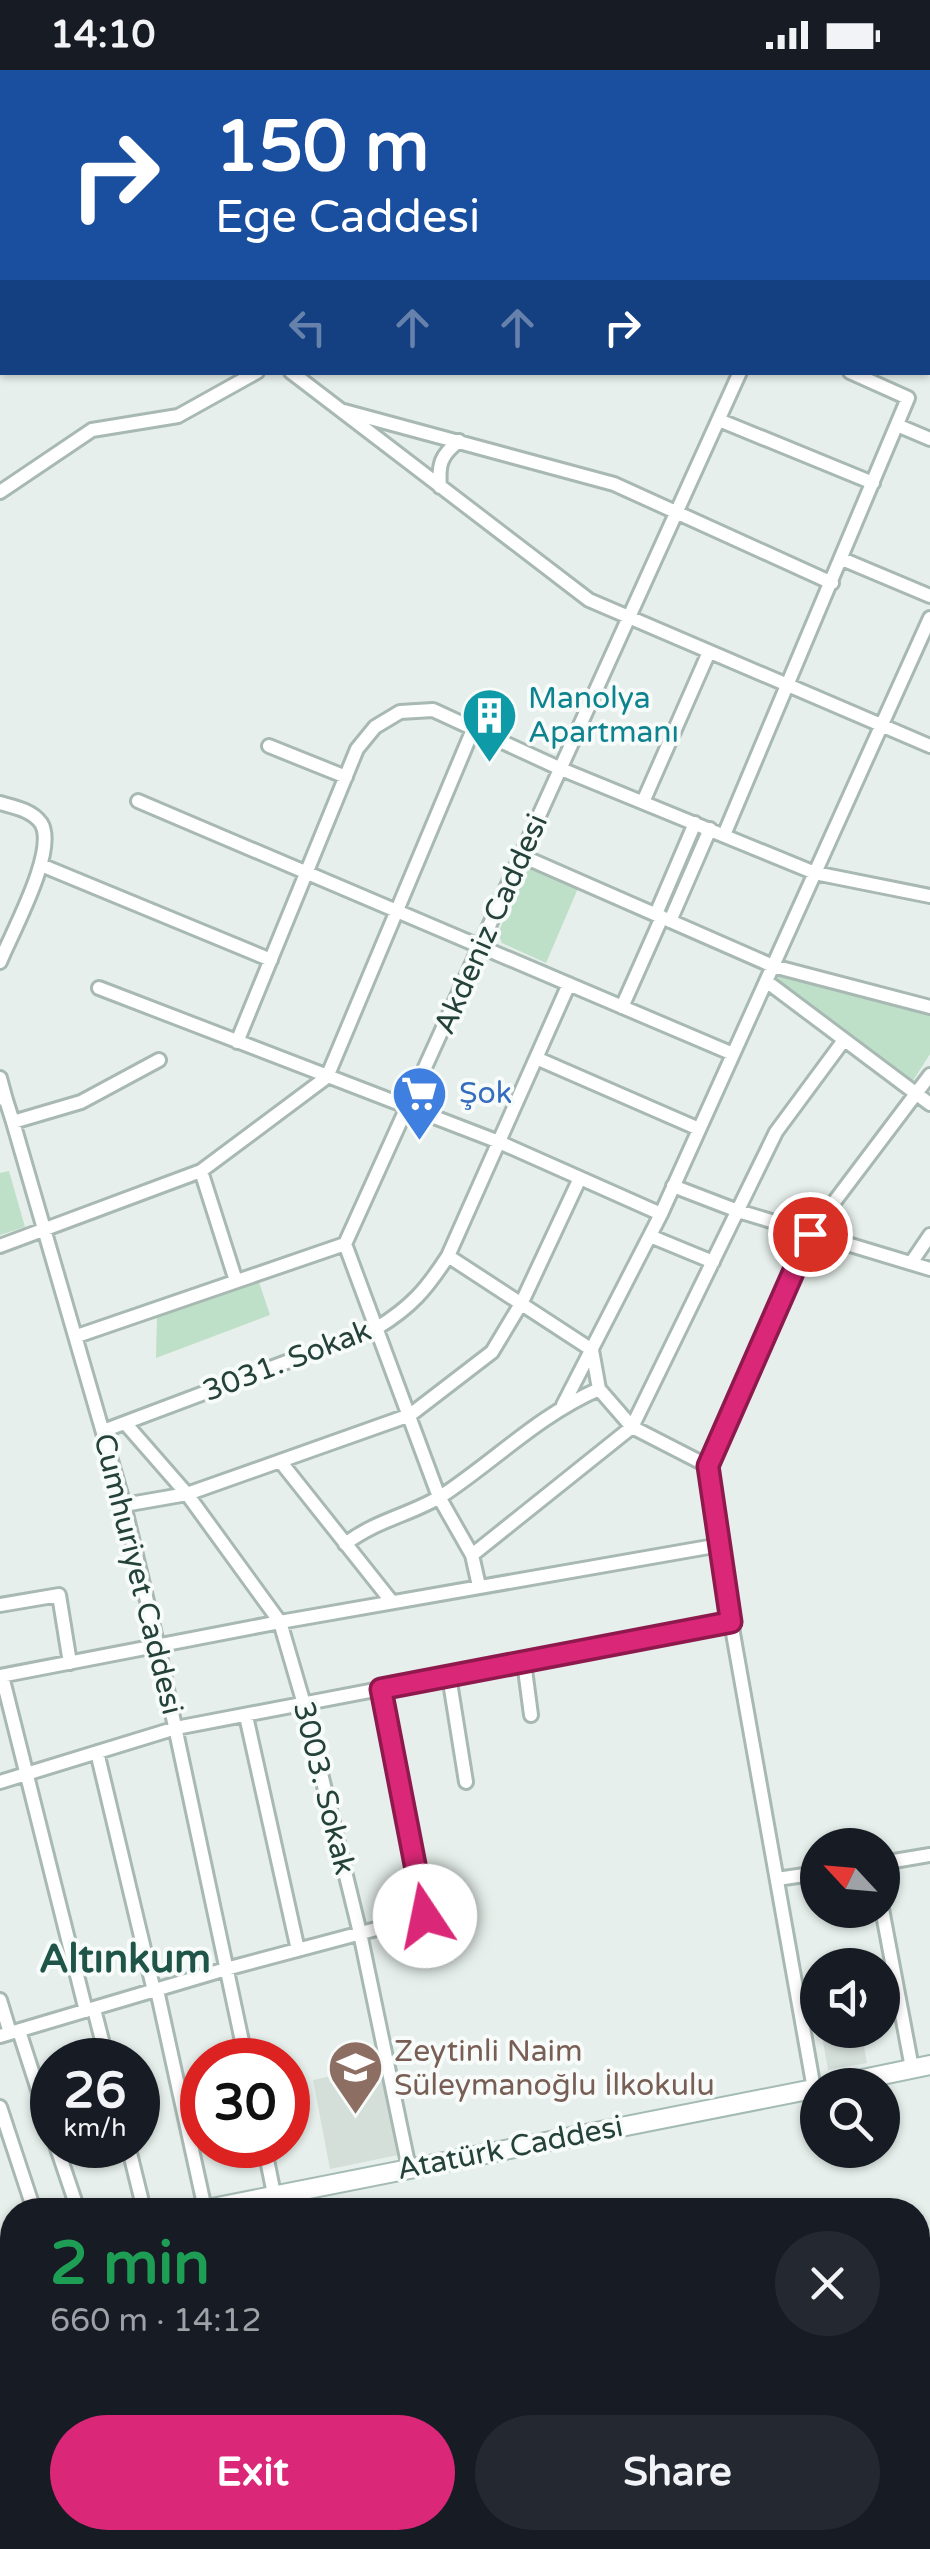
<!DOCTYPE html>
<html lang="en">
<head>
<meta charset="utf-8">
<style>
	:root { --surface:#171b24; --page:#242831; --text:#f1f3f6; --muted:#9ea1a6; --accent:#db2777 }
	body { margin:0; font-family:"Varela Round",sans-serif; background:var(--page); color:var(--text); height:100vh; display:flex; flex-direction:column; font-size:38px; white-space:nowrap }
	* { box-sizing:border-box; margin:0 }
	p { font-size:32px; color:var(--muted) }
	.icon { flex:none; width:55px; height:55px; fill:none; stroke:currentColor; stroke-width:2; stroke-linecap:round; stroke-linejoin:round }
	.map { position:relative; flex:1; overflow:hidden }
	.sheet { position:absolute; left:0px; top:2128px; width:930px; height:352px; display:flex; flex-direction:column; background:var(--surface); border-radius:40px 40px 0 0; box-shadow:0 2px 8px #0004 }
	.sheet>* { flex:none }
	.guide { position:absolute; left:0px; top:0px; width:930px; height:305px; box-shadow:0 2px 8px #0004; background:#1a4fa0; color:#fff; overflow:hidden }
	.needle { width:65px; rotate:296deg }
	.buttons { position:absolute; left:800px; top:1758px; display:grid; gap:20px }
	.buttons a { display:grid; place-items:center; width:100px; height:100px; border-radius:50%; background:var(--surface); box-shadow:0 2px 8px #0004; font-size:50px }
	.speed { position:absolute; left:30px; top:1968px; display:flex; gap:20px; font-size:50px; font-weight:700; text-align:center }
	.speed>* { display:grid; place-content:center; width:130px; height:130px; border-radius:50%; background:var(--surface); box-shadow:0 2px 8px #0004; line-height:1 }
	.speed small { font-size:25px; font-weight:400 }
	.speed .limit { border:15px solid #d22; background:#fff; color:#111 }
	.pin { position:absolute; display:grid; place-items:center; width:85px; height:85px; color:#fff; margin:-42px; border:5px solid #fff; border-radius:50%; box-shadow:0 2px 10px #0007 }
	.me { position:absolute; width:110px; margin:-55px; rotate:349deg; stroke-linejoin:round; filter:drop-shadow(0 0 8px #0008) }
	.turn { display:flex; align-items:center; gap:35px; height:210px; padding:0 50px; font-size:45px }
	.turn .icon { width:130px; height:130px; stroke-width:2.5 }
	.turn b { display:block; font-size:70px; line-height:85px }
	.lanes { display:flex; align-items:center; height:95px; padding:0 50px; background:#0003; justify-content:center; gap:50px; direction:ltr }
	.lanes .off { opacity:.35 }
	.round { display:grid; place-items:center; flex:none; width:105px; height:105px; border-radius:52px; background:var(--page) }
	.overview { display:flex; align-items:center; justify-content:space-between; height:170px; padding:0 50px }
	h1 { font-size:60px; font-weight:700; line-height:75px; color:#1e9e55 }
	.action { display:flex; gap:20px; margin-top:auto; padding:20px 50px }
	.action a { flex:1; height:115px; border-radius:60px; background:var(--accent); color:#fff; font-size:40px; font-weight:700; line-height:115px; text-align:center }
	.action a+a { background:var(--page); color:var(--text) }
	.status { display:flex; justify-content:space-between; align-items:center; height:70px; padding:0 50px; background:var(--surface); direction:ltr }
	.status svg { height:28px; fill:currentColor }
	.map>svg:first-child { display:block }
	.built { fill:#d4dfda }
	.green { fill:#bfe0c8 }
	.water { fill:#8ec9d4 }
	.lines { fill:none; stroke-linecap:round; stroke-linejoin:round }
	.street-casing { stroke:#a8b8b2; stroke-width:18 }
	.secondary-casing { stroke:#a4bbb3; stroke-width:22 }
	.street { stroke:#fff; stroke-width:12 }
	.secondary { stroke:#fff; stroke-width:18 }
	.route-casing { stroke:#8e194d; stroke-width:25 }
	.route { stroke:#db2777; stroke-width:18 }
	.labels { text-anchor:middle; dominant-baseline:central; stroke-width:8; stroke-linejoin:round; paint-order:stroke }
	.culture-label { font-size:30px; fill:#0d838f; stroke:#f7fbf9; text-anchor:start }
	.street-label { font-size:30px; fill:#24423a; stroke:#f7fbf9 }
	.shop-label { font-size:30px; fill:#366cbe; stroke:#f7fbf9; text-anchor:start }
	.education-label { font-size:30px; fill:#785e54; stroke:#f7fbf9; text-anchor:start }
	.district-label { font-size:40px; font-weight:bold; fill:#1f5548; stroke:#f7fbf9 }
</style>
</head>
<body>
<div class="status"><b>14:10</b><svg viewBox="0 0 49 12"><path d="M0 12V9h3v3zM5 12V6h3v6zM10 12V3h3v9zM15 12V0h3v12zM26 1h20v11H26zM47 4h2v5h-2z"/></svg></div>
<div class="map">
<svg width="930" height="2479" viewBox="0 0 930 2479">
	<rect width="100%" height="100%" fill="#e6efeb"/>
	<!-- built -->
	<path class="built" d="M 821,1960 L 861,1960 L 867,1993 L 828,2000 Z
		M 380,1996 L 398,2085 L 330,2099 L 313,2010 Z"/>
	<!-- green -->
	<path class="green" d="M 533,797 L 579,816 L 546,893 L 502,873 L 498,863 L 526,800 Z
		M 777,904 L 930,943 L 930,984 L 911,1014 L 773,908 Z
		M 9,1101 L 25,1157 L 0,1165 L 0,1103 Z
		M 258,1209 L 270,1245 L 156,1288 L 157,1246 Z"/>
	<!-- water -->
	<path class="water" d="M 930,2343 L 930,2479 L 122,2479 L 190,2468 L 918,2468 L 918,2345 Z"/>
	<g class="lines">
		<defs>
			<path id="street" d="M 53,0 L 55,2
				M 291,302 L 589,530 L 930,676
				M 344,341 L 614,414 L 832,513
				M 719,350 L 873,413
				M 897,355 L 930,369
				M 440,417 C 438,394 441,385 459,371
				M 0,422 L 92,360 L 178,346 L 257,302
				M 842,489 L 930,526
				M 269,676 L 346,707
				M 138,731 L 733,984
				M 643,732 L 709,582
				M 0,733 C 14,737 32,740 41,753 C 58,780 12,862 0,892
				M 724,765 L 908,328 L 850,302
				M 522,786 L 773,896 L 930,937
				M 41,795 L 271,890
				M 656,844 L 695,753
				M 670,851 L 710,759
				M 766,911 L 930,1034
				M 99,918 L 499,1072 L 661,1144
				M 622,937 L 662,847
				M 237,972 L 357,679 L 375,657 L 400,642 L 433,640 L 561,699 L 815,803 L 930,826
				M 536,988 L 699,1059
				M 0,1008 L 6,1030
				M 0,1028 L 6,1030 L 13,1052 L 124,1435 L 158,1577 L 246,1990
				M 13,1052 L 81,1032 L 159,990
				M 201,1101 L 236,1211
				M 673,1116 L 738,1141 L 930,1199
				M 650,1166 L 713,1192
				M 345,1174 L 439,1427 L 472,1485 L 479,1516
				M 0,1176 L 201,1101 L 327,1007 L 474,657
				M 448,1186 L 592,1280 L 599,1319 L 632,1357 L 708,1396
				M 911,1193 L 930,1165
				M 77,1266 L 345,1174 L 740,302
				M 563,1335 L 661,1144 L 930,548
				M 125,1353 L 187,1424 L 280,1552 L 304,1634 L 360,1863 L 409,2098
				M 103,1361 L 377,1258 C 411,1237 426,1220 448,1186 L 569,914
				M 280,1391 L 392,1532
				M 124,1435 L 187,1424 L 410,1345 L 492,1282 L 522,1232 L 580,1108
				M 345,1474 C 378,1449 411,1445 443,1425 C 497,1389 538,1346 599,1319
				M 472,1485 L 632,1357 L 776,1062 L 844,970
				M 0,1535 L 59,1525 L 70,1593
				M 524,1592 L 531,1645
				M 0,1606 L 280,1552 L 720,1475
				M 2,1606 L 86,1941
				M 449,1606 L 466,1712
				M 246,1646 L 298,1880
				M 97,1682 L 154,1921
				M 0,1712 L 176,1658 L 731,1552
				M 882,1793 L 930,1785
				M 777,1809 L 818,1803
				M 882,1839 L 912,1998
				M 157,1920 L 205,2139
				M 0,1930 L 10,1963
				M 94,1939 L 107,1990
				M 19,1961 L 52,2063
				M 0,1966 L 226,1899 L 425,1846 L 381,1619
				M 814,2019 L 731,1552 L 708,1396 L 810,1164 L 930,1005
				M 0,2037 L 34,2140
				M 56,2075 L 78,2140
				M 128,2075 L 144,2140
				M 264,2075 L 274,2124"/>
			<path id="secondary" d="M 834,2015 L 930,1995
				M 202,2140 L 818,2018
				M 0,2188 L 12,2185"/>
		</defs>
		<!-- street casing -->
		<use href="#street" class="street-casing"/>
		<!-- secondary casing -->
		<use href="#secondary" class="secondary-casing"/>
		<!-- street -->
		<use href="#street" class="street"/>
		<!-- secondary -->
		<use href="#secondary" class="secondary"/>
	</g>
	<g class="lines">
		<defs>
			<path id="route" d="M 425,1846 L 381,1619 L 731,1552 L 708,1396 L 810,1164"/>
		</defs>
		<!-- route casing -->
		<use href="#route" class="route-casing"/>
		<!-- route -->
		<use href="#route" class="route"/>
	</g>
	<!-- icons -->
	<defs>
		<symbol id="building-pin" viewBox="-11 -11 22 30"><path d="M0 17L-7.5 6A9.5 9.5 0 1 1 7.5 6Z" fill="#0f9aa8" stroke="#f7fbf9"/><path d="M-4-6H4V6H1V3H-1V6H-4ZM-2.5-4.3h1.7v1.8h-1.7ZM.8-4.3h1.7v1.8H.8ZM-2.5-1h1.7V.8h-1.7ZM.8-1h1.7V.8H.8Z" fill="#fff"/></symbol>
		<symbol id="supermarket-pin" viewBox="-11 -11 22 30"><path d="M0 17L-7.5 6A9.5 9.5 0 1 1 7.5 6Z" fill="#3f7fe0" stroke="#f7fbf9"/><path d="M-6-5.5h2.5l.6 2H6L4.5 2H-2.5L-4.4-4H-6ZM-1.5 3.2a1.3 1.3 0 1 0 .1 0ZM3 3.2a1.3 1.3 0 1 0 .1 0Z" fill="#fff"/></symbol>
		<symbol id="school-pin" viewBox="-11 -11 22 30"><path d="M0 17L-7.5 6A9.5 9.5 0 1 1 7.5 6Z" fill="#8d6e63" stroke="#f7fbf9"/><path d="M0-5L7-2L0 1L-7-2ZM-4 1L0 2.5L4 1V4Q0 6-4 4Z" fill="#fff"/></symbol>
	</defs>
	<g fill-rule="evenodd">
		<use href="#building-pin" x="458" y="614" width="63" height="86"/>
		<use href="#supermarket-pin" x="388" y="992" width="63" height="86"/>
		<use href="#school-pin" x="324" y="1966" width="63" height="86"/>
	</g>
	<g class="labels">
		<!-- culture labels -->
		<g class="culture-label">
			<text x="528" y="628">Manolya<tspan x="528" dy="34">Apartmanı</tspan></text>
		</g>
		<!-- street labels -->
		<g class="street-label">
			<text transform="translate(491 854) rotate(-66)">Akdeniz Caddesi</text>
			<text transform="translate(287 1291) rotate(-21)">3031. Sokak</text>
			<text transform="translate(138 1504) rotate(76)">Cumhuriyet Caddesi</text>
			<text transform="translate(324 1718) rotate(76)">3003. Sokak</text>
			<text transform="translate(510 2078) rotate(-11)">Atatürk Caddesi</text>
		</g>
		<!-- shop labels -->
		<g class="shop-label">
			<text x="459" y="1023">Şok</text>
		</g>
		<!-- education labels -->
		<g class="education-label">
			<text x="394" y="1981">Zeytinli Naim<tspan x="394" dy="34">Süleymanoğlu İlkokulu</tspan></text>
		</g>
		<!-- district labels -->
		<g class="district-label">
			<text x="125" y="1889">Altınkum</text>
		</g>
	</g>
</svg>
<div class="buttons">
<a><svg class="needle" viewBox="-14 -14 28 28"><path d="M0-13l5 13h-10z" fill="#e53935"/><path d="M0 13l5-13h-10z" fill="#9ea1a6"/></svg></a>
<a><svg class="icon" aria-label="sound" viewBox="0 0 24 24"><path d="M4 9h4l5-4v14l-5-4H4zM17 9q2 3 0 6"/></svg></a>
<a><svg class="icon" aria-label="search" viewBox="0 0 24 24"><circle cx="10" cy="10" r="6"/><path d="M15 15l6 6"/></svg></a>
</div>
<div class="speed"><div>26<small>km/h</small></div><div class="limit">30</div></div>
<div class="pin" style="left:810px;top:1164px;background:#d93025"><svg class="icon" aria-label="arrive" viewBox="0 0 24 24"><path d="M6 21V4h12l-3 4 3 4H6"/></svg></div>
<svg class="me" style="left:425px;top:1846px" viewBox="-20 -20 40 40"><circle r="19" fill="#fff"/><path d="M0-13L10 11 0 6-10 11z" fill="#db2777"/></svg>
<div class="guide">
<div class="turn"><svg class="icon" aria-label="right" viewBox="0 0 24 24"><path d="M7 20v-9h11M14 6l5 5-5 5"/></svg><div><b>150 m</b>Ege Caddesi</div></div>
<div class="lanes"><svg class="icon off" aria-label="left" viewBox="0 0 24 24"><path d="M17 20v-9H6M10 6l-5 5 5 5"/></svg><svg class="icon off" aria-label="ahead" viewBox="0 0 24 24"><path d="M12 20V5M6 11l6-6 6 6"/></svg><svg class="icon off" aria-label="ahead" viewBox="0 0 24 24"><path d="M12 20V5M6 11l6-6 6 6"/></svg><svg class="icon" aria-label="right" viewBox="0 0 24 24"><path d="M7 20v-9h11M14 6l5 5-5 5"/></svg></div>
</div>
<section class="sheet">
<div class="overview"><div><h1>2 min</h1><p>660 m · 14:12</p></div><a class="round"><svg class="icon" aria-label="close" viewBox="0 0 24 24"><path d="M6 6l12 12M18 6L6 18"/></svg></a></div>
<div class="action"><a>Exit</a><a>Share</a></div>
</section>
</div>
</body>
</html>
